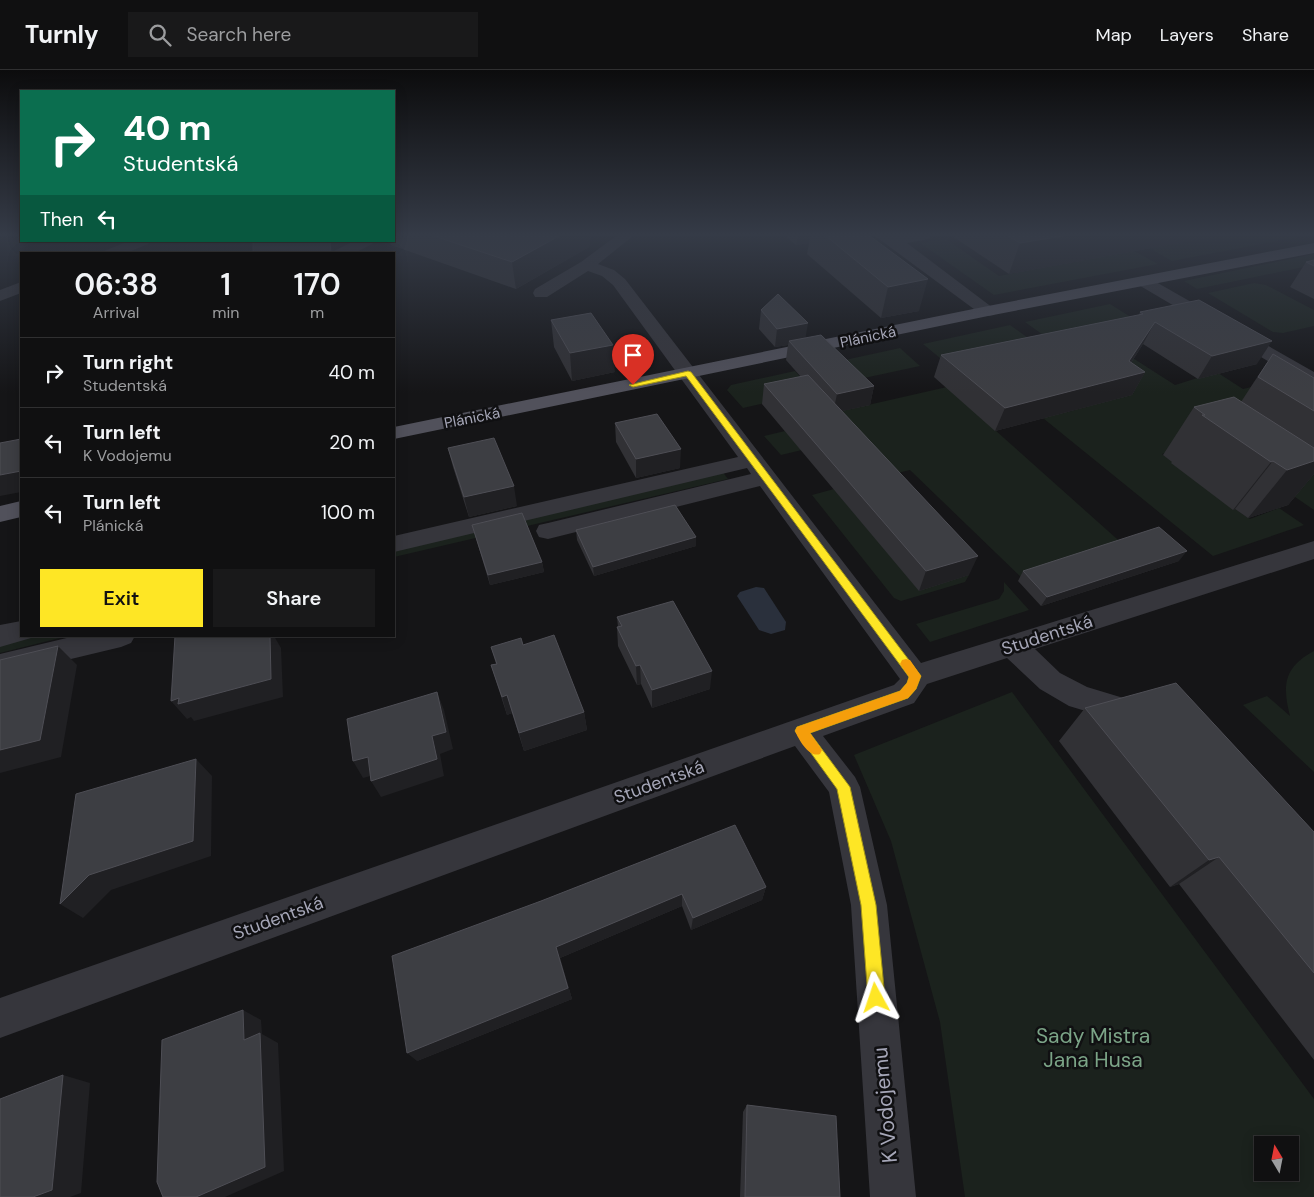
<!DOCTYPE html>
<html lang="en">
<head>
<meta charset="utf-8">
<style>
	:root { --surface:#101011; --page:#19191a; --text:#f1f3f6; --muted:#9c9d9f; --line:#303031; --accent:#fee625 }
	body { margin:0; font-family:"DM Sans",sans-serif; background:var(--page); color:var(--text); height:100vh; display:flex; flex-direction:column; font-size:19px; white-space:nowrap }
	* { box-sizing:border-box; margin:0 }
	p { font-size:16px; color:var(--muted) }
	.icon { flex:none; width:28px; height:28px; fill:none; stroke:currentColor; stroke-width:2; stroke-linecap:round; stroke-linejoin:round }
	.map { position:relative; flex:1; overflow:hidden }
	.sheet { position:absolute; left:20px; top:182px; width:375px; height:385px; display:flex; flex-direction:column; background:var(--surface); border-radius:0px; box-shadow:0 2px 12px #0003,0 0 0 1px var(--line) }
	.sheet>* { flex:none }
	.top-card { position:absolute; left:20px; top:20px; width:375px; height:152px; border-radius:0px; box-shadow:0 2px 12px #0003,0 0 0 1px var(--line); background:#0b6e4f; color:#fff; overflow:hidden }
	.needle { width:32px; rotate:350deg }
	.buttons { position:absolute; left:1254px; top:1066px; display:grid; gap:10px }
	.buttons a { display:grid; place-items:center; width:45px; height:45px; border-radius:0px; background:var(--surface); box-shadow:0 2px 12px #0003,0 0 0 1px var(--line); font-size:25px }
	.pin { position:absolute; display:grid; place-items:center; width:42px; height:42px; color:#fff; margin:-51px -21px; border-radius:50% 50% 50% 0; rotate:-45deg; box-shadow:0 0 5px #0007 }
	.pin .icon { rotate:45deg }
	.me { position:absolute; width:55px; margin:-28px; rotate:355deg; stroke-linejoin:round; filter:drop-shadow(0 0 4px #0008) }
	.turn { display:flex; align-items:center; gap:18px; height:105px; padding:0 20px; font-size:22px }
	.turn .icon { width:65px; height:65px; stroke-width:2.5 }
	.turn b { display:block; font-size:35px; line-height:42px }
	.then { display:flex; align-items:center; height:48px; padding:0 20px; background:#0003; gap:10px; font-size:19px }
	.eta { display:flex; justify-content:space-evenly; align-items:center; height:85px; text-align:center }
	.eta b { font-size:30px; font-weight:600; line-height:35px }
	.action { display:flex; gap:10px; margin-top:auto; padding:10px 20px }
	.action a { flex:1; height:58px; border-radius:0px; background:var(--accent); color:#111; font-size:20px; font-weight:600; line-height:58px; text-align:center }
	.action a+a { background:var(--page); color:var(--text) }
	ul { padding:0; list-style:none }
	li { display:flex; align-items:center; gap:15px; height:70px; padding:0 20px; border-top:1px solid var(--line) }
	li div { flex:1 }
	li b { display:block; font-size:19px }
	li em { font-style:normal }
	header { display:flex; align-items:center; gap:30px; box-sizing:border-box; height:70px; padding:0 25px; background:var(--surface); border-bottom:1px solid var(--line) }
	header strong { font-size:24px }
	nav { display:flex; gap:28px; margin-inline-start:auto; font-size:18px }
	.search { width:350px; height:45px; background:var(--page); display:flex; align-items:center; gap:12px; box-sizing:border-box; padding:0 18px; border-radius:0px; color:var(--muted); font-size:19px }
	.map>svg:first-child { display:block }
	.green { fill:#1b221d; fill-rule:evenodd }
	.water { fill:#2a303c }
	.lines { fill:none; stroke-linecap:round; stroke-linejoin:round }
	.minor { fill:#36363c; fill-rule:evenodd }
	.major { fill:#51515b; fill-rule:evenodd }
	.wall { fill:#313135 }
	.shaded-wall { fill:#202023 }
	.building { fill:#3d3e43; stroke:#4e4e55 }
	.route { fill:#fee625; stroke:#a59618 }
	.slow { fill:#f59e0b }
	.labels { text-anchor:middle; dominant-baseline:central; stroke-width:5; stroke-linejoin:round; paint-order:stroke }
	.far-street-label { font-size:15px; fill:#a6a7b8; stroke:#101012 }
	.street-label { font-size:18px; fill:#a6a7b8; stroke:#101012 }
	.near-park-label { font-size:21px; fill:#7ba487; stroke:#101012 }
	.near-street-label { font-size:21px; fill:#a6a7b8; stroke:#101012 }
</style>
</head>
<body>
<header>
<strong>Turnly</strong>
<div class="search"><svg class="icon" aria-label="search" viewBox="0 0 24 24"><circle cx="10" cy="10" r="6"/><path d="M15 15l6 6"/></svg>Search here</div>
<nav><a>Map</a><a>Layers</a><a>Share</a></nav>
</header>
<div class="map">
<svg width="1314" height="1127" viewBox="0 0 1314 1127">
	<rect width="100%" height="100%" fill="#151517"/>
	<!-- green -->
	<path class="green" d="M 1216,166 L 1304,166 L 1172,191 L 1149,178 Z
		M 946,169 L 999,206 L 1134,181 L 1158,194 L 994,225 L 920,173 Z
		M 1314,184 L 1314,195 L 1197,219 L 1184,211 Z
		M 1254,213 L 1266,215 L 1314,240 L 1314,256 L 1283,263 L 1273,262 L 1208,223 Z
		M 1110,234 L 1180,278 L 1140,263 L 1114,276 L 1175,315 L 1207,305 L 1201,292 L 1243,319 L 1284,309 L 1314,383 L 1314,440 L 1214,371 L 1162,384 L 1173,392 L 1172,393 L 1233,439 L 1235,439 L 1250,449 L 1279,438 L 1304,455 L 1213,486 L 1033,340 L 986,352 L 1126,477 L 1023,509 L 910,400 L 876,408 L 824,345 L 969,312 L 923,274 L 1010,255 L 1074,301 L 1057,334 L 1068,342 L 1127,325 L 1025,252 Z
		M 900,278 L 920,296 L 841,313 L 822,295 Z
		M 795,301 L 814,322 L 743,338 L 727,320 L 731,315 Z
		M 785,361 L 802,380 L 781,385 L 764,366 Z
		M 722,401 L 728,409 L 394,487 L 394,479 Z
		M 834,419 L 919,520 L 969,505 L 965,512 L 901,531 L 894,528 L 812,425 Z
		M 1004,512 L 1029,540 L 930,572 L 916,554 L 999,529 L 1004,521 Z
		M 22,566 L 68,566 L 0,583 L 0,572 Z
		M 1314,581 L 1314,702 L 1243,635 L 1267,626 L 1290,646 C 1282,615 1284,597 1314,581 Z
		M 1012,622 L 1314,1029 L 1314,1127 L 965,1127 L 940,952 L 891,771 L 854,685 ZM 1262,1075 L 1290,1075 L 1290,1102 L 1262,1102 Z"/>
	<!-- water -->
	<path class="water" d="M 756,517 L 764,518 L 786,552 L 785,560 L 771,564 L 759,560 L 737,526 L 740,522 Z"/>
	<g class="lines">
		<!-- minor -->
		<path class="minor" d="M 616,166 L 633,166 L 598,194 L 614,200 L 625,209 L 921,593 L 1314,471 L 1314,489 L 1035,579 L 1060,603 L 1087,617 L 1130,630 L 1134,639 L 1130,648 L 1119,651 L 1069,636 L 1040,619 L 1007,588 L 927,614 L 914,633 L 823,666 L 855,707 L 860,717 L 887,835 L 916,1127 L 870,1127 L 851,835 L 829,722 L 795,676 L 0,968 L 0,928 L 894,615 L 900,609 L 760,416 L 548,469 L 539,467 L 536,461 L 539,455 L 548,453 L 751,404 L 747,398 L 394,482 L 394,466 L 738,387 L 613,215 L 602,206 L 588,201 L 547,227 L 535,227 L 533,223 L 535,219 L 581,192 Z
			M 875,166 L 931,166 L 929,169 L 907,173 L 997,241 L 994,245 L 988,246 L 982,245 Z
			M 129,171 L 150,171 L 148,174 L 124,184 L 102,184 L 104,181 Z
			M 354,171 L 374,171 L 372,174 L 353,184 L 332,184 L 334,181 Z
			M 1143,206 L 1149,208 L 1314,302 L 1314,316 L 1307,314 L 1137,214 L 1135,211 L 1137,208 Z
			M 21,212 L 21,223 L 0,231 L 0,220 Z
			M 21,551 L 21,566 L 32,566 L 31,568 L 0,577 L 0,555 Z
			M 75,566 L 135,566 L 131,573 L 121,577 L 0,606 L 0,584 Z"/>
		<!-- major -->
		<path class="major" d="M 1314,173 L 1314,183 L 988,246 L 394,369 L 394,357 L 988,236 Z
			M 21,431 L 21,447 L 0,452 L 0,436 Z"/>
	</g>
	<!-- wall -->
	<path class="wall" d="M 394,166 L 591,166 L 589,177 L 516,219 L 391,175 L 390,171 L 394,171 Z
		M 785,166 L 870,166 L 919,241 L 881,248 L 807,184 L 809,173 L 796,175 Z
		M 952,166 L 1217,166 L 1009,204 Z
		M 1314,190 L 1314,229 L 1290,217 L 1306,192 Z
		M 761,240 L 806,268 L 874,316 L 870,335 L 842,341 L 969,505 L 919,521 L 762,334 L 764,314 L 801,307 L 786,290 L 788,275 L 775,277 L 759,259 Z
		M 1140,242 L 1257,294 L 1198,309 L 1143,274 L 1131,293 L 1145,302 L 1132,325 L 995,361 L 934,307 L 941,285 L 1139,245 Z
		M 551,250 L 615,302 L 572,311 L 554,277 Z
		M 1273,284 L 1314,308 L 1314,404 L 1288,435 L 1248,448 L 1235,439 L 1233,440 L 1171,393 L 1172,392 L 1163,385 L 1194,337 L 1241,332 L 1254,312 Z
		M 615,353 L 680,398 L 636,408 L 616,372 Z
		M 448,378 L 517,436 L 469,447 L 453,397 Z
		M 472,455 L 542,492 L 544,502 L 490,515 Z
		M 576,460 L 696,467 L 696,476 L 594,506 L 577,470 Z
		M 1179,491 L 1041,536 L 1018,511 L 1023,501 Z
		M 617,547 L 710,619 L 652,638 L 641,614 L 637,615 L 618,576 L 617,557 L 618,557 Z
		M 523,575 L 584,642 L 587,660 L 524,681 L 512,643 L 507,645 L 497,614 L 491,595 L 496,594 L 491,577 Z
		M 1085,638 L 1314,762 L 1314,990 L 1179,814 L 1170,817 L 1059,671 Z
		M 766,817 L 762,830 L 691,860 L 682,836 L 560,888 L 572,929 L 417,991 L 541,831 Z
		M 747,1035 L 840,1127 L 740,1127 L 743,1042 Z"/>
	<!-- shaded-wall -->
	<path class="shaded-wall" d="M 559,166 L 591,166 L 589,177 L 516,219 L 512,192 Z
		M 798,166 L 810,166 L 809,173 L 796,175 Z
		M 1063,166 L 1217,166 L 1009,204 L 1020,173 Z
		M 330,172 L 334,184 L 331,184 Z
		M 928,209 L 919,241 L 881,248 L 888,217 Z
		M 1155,252 L 1143,274 L 1121,308 L 1145,302 L 1132,325 L 995,361 L 1005,338 L 1129,291 Z
		M 808,253 L 805,271 L 789,271 L 788,275 L 775,277 L 777,259 Z
		M 1272,271 L 1257,294 L 1198,309 L 1212,286 Z
		M 613,275 L 615,302 L 572,311 L 570,283 Z
		M 874,316 L 870,335 L 833,343 L 837,324 Z
		M 681,379 L 680,398 L 636,408 L 636,389 Z
		M 1273,391 L 1235,439 L 1233,440 L 1271,392 Z
		M 1314,391 L 1314,404 L 1288,435 L 1248,448 L 1287,400 Z
		M 21,401 L 21,422 L 0,426 L 0,405 Z
		M 514,416 L 517,436 L 469,447 L 464,427 Z
		M 696,467 L 696,476 L 594,506 L 593,497 Z
		M 1187,481 L 1179,491 L 1041,536 L 1047,527 Z
		M 978,486 L 969,505 L 919,521 L 926,501 Z
		M 542,492 L 544,502 L 490,515 L 488,505 Z
		M 263,566 L 274,566 L 281,578 L 283,627 L 194,651 L 191,647 L 187,649 L 171,631 Z
		M 58,576 L 77,595 L 61,687 L 0,703 L 0,680 Z
		M 640,595 L 641,614 L 637,615 L 636,596 Z
		M 712,601 L 710,619 L 652,638 L 652,620 Z
		M 437,622 L 444,640 L 453,679 L 440,684 L 444,706 L 381,727 L 371,711 L 432,666 Z
		M 507,625 L 512,643 L 507,645 L 502,627 Z
		M 584,642 L 587,660 L 524,681 L 519,663 Z
		M 368,687 L 378,704 L 363,708 L 353,691 Z
		M 196,689 L 212,706 L 211,786 L 111,820 L 83,848 L 60,834 Z
		M 1219,787 L 1179,814 L 1170,817 L 1209,790 Z
		M 766,817 L 762,830 L 691,860 L 693,848 Z
		M 682,824 L 682,836 L 560,888 L 572,929 L 417,991 L 407,983 L 556,877 Z
		M 243,940 L 261,950 L 262,964 L 278,973 L 284,1101 L 225,1127 L 196,1127 L 244,970 Z
		M 63,1005 L 90,1013 L 81,1123 L 70,1127 L 33,1127 Z"/>
	<!-- building -->
	<path class="building" d="M 434,166 L 559,166 L 512,192 Z
		M 826,166 L 870,166 L 928,209 L 888,217 Z
		M 1008,166 L 1063,166 L 1020,173 Z
		M 253,171 L 329,171 L 330,172 L 331,184 L 253,184 Z
		M 1314,190 L 1314,196 L 1306,192 Z
		M 778,224 L 808,253 L 777,259 L 761,240 Z
		M 1199,230 L 1272,271 L 1212,286 L 1155,252 L 1129,291 L 1145,302 L 1005,338 L 941,285 L 1143,244 L 1140,242 Z
		M 591,243 L 613,275 L 570,283 L 551,250 Z
		M 821,265 L 874,316 L 837,324 L 789,271 Z
		M 1273,284 L 1314,308 L 1314,341 L 1258,307 Z
		M 808,305 L 978,486 L 926,501 L 764,314 Z
		M 1234,327 L 1314,378 L 1314,391 L 1287,400 L 1273,391 L 1271,392 L 1202,345 L 1205,345 L 1194,337 Z
		M 657,344 L 681,379 L 636,389 L 615,353 Z
		M 494,368 L 514,416 L 464,427 L 448,378 Z
		M 21,369 L 21,401 L 0,405 L 0,373 Z
		M 675,435 L 696,467 L 593,497 L 576,460 Z
		M 522,443 L 542,492 L 488,505 L 472,455 Z
		M 1159,457 L 1187,481 L 1047,527 L 1023,501 Z
		M 673,531 L 712,601 L 652,620 L 640,595 L 636,596 L 617,557 L 622,556 L 617,547 Z
		M 554,565 L 584,642 L 519,663 L 507,625 L 502,627 L 491,595 L 497,594 L 491,577 L 521,568 L 523,575 Z
		M 175,566 L 270,566 L 271,609 L 178,634 L 179,628 L 171,631 Z
		M 58,576 L 40,670 L 0,680 L 0,590 Z
		M 1176,613 L 1314,762 L 1314,903 L 1219,787 L 1209,790 L 1085,638 Z
		M 437,622 L 446,662 L 432,666 L 437,689 L 371,711 L 368,687 L 353,691 L 347,649 Z
		M 196,689 L 193,771 L 89,805 L 60,834 L 76,724 Z
		M 735,755 L 766,817 L 693,848 L 682,824 L 556,877 L 568,918 L 407,983 L 392,886 L 541,831 Z
		M 243,940 L 244,970 L 260,963 L 265,1097 L 196,1127 L 163,1127 L 157,1112 L 162,970 Z
		M 63,1005 L 52,1120 L 33,1127 L 0,1127 L 0,1029 Z
		M 747,1035 L 836,1046 L 840,1127 L 745,1127 Z"/>
	<!-- sky -->
	<linearGradient id="sky" x2="0" y2="1"><stop stop-color="#0c0c0d"/><stop offset="0.51" stop-color="#353b47"/><stop offset="1" stop-color="#353b47" stop-opacity="0"/></linearGradient>
	<rect width="1314" height="323" fill="url(#sky)"/>
	<!-- route -->
	<path class="route" d="M 688,301 L 691,302 L 921,606 L 916,619 L 908,628 L 810,663 L 850,717 L 876,835 L 885,928 L 882,934 L 876,936 L 871,934 L 868,928 L 861,835 L 837,719 L 795,661 L 797,657 L 900,621 L 907,613 L 909,607 L 686,306 L 633,317 L 629,315 Z"/>
	<!-- slow -->
	<path class="slow" d="M 906,589 L 910,590 L 921,606 L 916,619 L 908,628 L 810,663 L 822,680 L 820,684 C 809,688 799,670 795,661 L 797,657 L 900,621 L 907,613 L 909,607 L 900,594 L 902,590 Z"/>
	<g class="labels">
		<!-- far-street labels -->
		<g class="far-street-label">
			<text transform="translate(868 267) rotate(-12)">Plánická</text>
			<text transform="translate(472 348) rotate(-11)">Plánická</text>
		</g>
		<!-- street labels -->
		<g class="street-label">
			<text transform="translate(1047 565) rotate(-18)">Studentská</text>
			<text transform="translate(659 712) rotate(-20)">Studentská</text>
			<text transform="translate(278 848) rotate(-20)">Studentská</text>
		</g>
		<!-- near-park labels -->
		<g class="near-park-label">
			<text x="1093" y="966">Sady Mistra<tspan x="1093" dy="24">Jana Husa</tspan></text>
		</g>
		<!-- near-street labels -->
		<g class="near-street-label">
			<text transform="translate(885 1035) rotate(-95)">K Vodojemu</text>
		</g>
	</g>
</svg>
<div class="buttons">
<a><svg class="needle" viewBox="-14 -14 28 28"><path d="M0-13l5 13h-10z" fill="#e53935"/><path d="M0 13l5-13h-10z" fill="#9c9d9f"/></svg></a>
</div>
<div class="pin" style="left:633px;top:315px;background:#d93025"><svg class="icon" aria-label="arrive" viewBox="0 0 24 24"><path d="M6 21V4h12l-3 4 3 4H6"/></svg></div>
<svg class="me" style="left:876px;top:928px" viewBox="-20 -20 40 40"><path d="M0-17L14 15 0 8-14 15z" fill="#fee625" stroke="#fff" stroke-width="4"/></svg>
<div class="top-card">
<div class="turn"><svg class="icon" aria-label="right" viewBox="0 0 24 24"><path d="M7 20v-9h11M14 6l5 5-5 5"/></svg><div><b>40 m</b>Studentská</div></div>
<div class="then">Then<svg class="icon" aria-label="left" viewBox="0 0 24 24"><path d="M17 20v-9H6M10 6l-5 5 5 5"/></svg></div>
</div>
<section class="sheet">
<div class="eta">
<div><b>06:38</b><p>Arrival</p></div>
<div><b>1</b><p>min</p></div>
<div><b>170</b><p>m</p></div>
</div>
<ul>
<li><svg class="icon" aria-label="right" viewBox="0 0 24 24"><path d="M7 20v-9h11M14 6l5 5-5 5"/></svg><div><b>Turn right</b><p>Studentská</p></div><em>40 m</em></li>
<li><svg class="icon" aria-label="left" viewBox="0 0 24 24"><path d="M17 20v-9H6M10 6l-5 5 5 5"/></svg><div><b>Turn left</b><p>K Vodojemu</p></div><em>20 m</em></li>
<li><svg class="icon" aria-label="left" viewBox="0 0 24 24"><path d="M17 20v-9H6M10 6l-5 5 5 5"/></svg><div><b>Turn left</b><p>Plánická</p></div><em>100 m</em></li>
</ul>
<div class="action"><a>Exit</a><a>Share</a></div>
</section>
</div>
</body>
</html>
